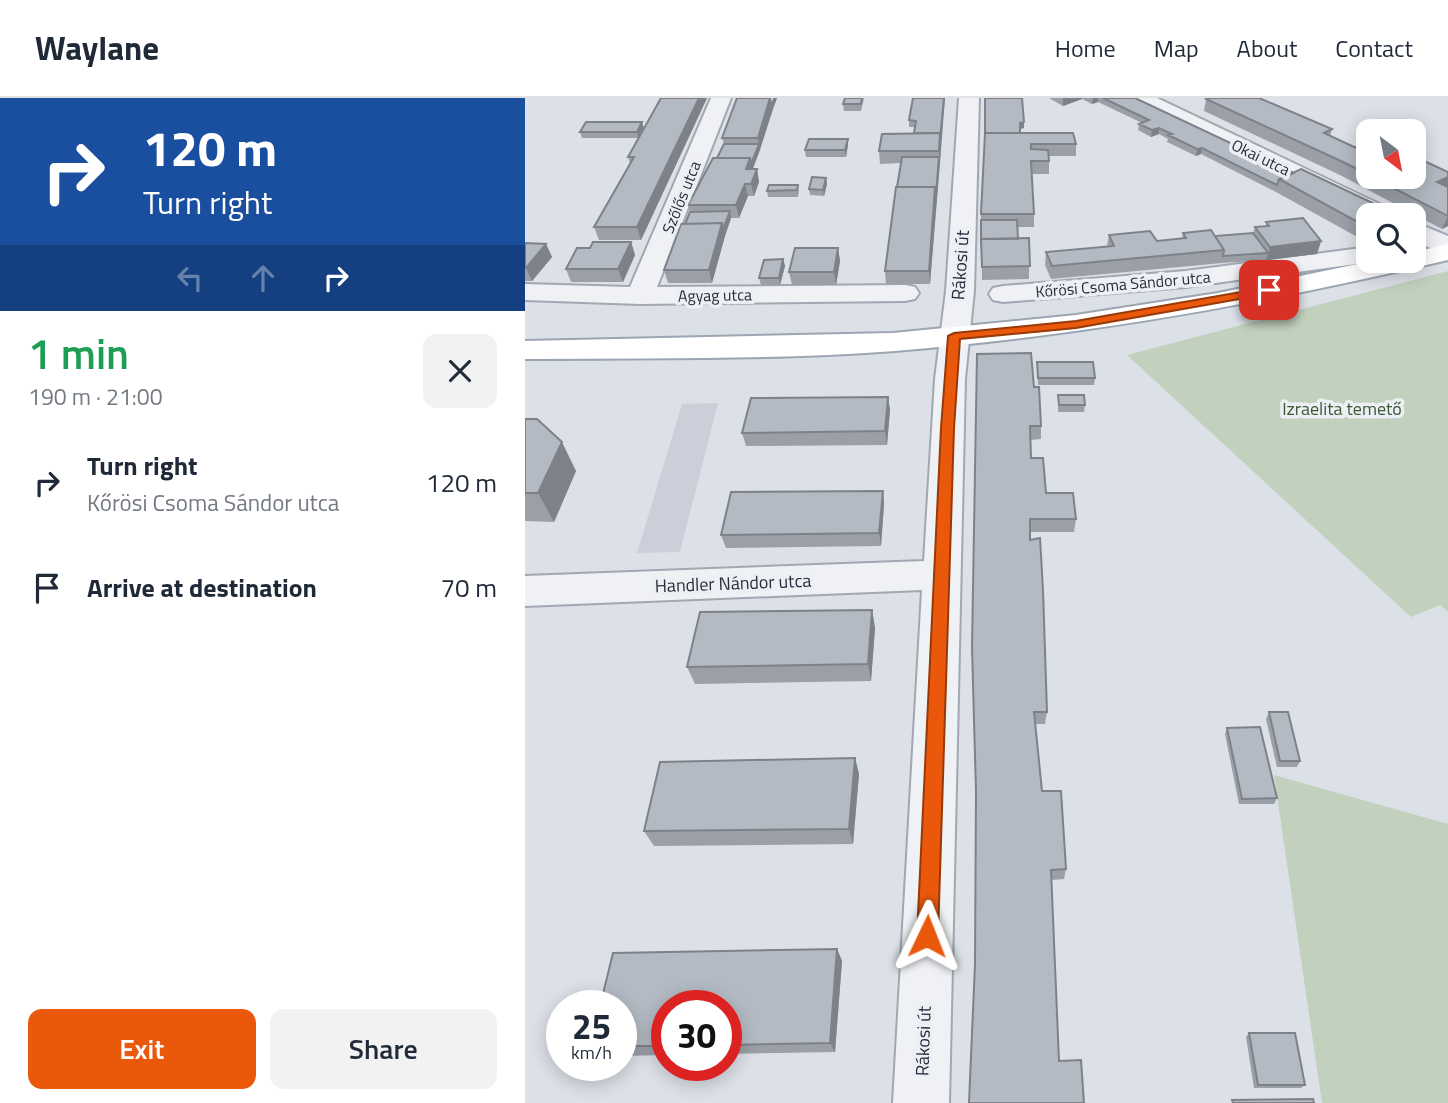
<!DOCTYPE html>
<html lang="en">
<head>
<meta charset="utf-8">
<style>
	:root { --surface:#fff; --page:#f2f2f3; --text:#1f2937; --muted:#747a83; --line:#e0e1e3; --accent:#ea580c }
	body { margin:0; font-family:"Titillium Web",sans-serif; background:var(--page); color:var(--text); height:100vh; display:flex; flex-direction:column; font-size:26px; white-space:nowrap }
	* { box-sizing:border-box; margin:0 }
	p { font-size:23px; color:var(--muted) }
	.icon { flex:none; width:38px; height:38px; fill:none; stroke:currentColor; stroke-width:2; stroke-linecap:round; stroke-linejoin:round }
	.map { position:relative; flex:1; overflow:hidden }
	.drawer { display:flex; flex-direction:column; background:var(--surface); width:525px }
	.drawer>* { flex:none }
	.guide { background:#1a4fa0; color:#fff; overflow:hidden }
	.needle { width:46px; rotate:148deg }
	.fabs { position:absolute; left:831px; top:21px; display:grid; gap:14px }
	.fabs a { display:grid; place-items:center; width:70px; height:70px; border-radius:14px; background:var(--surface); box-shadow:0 4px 18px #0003; font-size:35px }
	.speed { position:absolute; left:21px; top:892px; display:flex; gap:14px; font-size:35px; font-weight:700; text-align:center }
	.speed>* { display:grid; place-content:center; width:91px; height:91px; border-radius:50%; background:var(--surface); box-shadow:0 4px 18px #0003; line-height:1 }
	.speed small { font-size:18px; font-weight:400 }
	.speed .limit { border:10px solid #d22; background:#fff; color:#111 }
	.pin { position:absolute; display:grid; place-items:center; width:60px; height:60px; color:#fff; margin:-30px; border-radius:14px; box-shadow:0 4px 10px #0006 }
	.me { position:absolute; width:77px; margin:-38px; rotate:2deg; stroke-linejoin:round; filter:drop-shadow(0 0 5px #0008) }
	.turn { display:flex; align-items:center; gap:24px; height:147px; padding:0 28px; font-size:32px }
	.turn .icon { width:91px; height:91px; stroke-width:2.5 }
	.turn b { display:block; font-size:49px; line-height:60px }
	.lanes { display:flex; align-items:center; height:66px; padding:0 28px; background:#0003; justify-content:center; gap:35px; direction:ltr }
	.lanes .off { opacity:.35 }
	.round { display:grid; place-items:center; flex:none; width:74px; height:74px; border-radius:14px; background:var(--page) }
	.headline { display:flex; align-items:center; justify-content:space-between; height:119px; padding:0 28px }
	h1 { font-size:42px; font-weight:600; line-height:52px; color:#1e9e55 }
	.button { display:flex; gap:14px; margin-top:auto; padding:14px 28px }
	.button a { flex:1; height:80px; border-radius:14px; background:var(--accent); color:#fff; font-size:28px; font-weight:600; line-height:80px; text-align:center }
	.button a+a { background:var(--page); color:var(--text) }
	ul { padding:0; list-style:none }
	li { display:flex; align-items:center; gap:21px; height:105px; padding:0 28px }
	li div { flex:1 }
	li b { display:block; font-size:26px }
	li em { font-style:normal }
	header { display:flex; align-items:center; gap:42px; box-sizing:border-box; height:98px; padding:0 35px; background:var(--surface); border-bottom:2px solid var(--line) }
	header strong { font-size:33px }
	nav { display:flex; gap:38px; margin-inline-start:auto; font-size:24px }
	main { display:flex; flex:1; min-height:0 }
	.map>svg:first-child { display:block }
	.built { fill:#cbcfd9 }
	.green { fill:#c2d1be }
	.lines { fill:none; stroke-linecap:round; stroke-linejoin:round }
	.minor-casing { stroke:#a2a7b1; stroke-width:4 }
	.primary-casing { stroke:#9ca5b2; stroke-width:4 }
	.minor { fill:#eff1f5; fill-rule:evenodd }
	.primary { fill:#fff; fill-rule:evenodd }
	.wall { fill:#9ba0a8 }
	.shaded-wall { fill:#7e8288 }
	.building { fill:#b4bac3; stroke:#7e8288; stroke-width:2 }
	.route { fill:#ea580c; stroke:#983908; stroke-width:2 }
	.labels { text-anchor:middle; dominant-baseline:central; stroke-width:7; stroke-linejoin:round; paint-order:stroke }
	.far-street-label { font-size:16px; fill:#262e3d; stroke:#eceff4 }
	.street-label { font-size:18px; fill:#262e3d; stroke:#eceff4 }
	.park-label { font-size:18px; fill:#3a5934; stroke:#eceff4 }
</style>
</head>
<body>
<header>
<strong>Waylane</strong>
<nav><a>Home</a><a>Map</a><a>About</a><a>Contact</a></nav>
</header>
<main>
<section class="drawer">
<div class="guide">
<div class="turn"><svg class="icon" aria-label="right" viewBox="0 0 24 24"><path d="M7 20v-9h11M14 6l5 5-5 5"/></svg><div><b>120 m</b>Turn right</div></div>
<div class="lanes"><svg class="icon off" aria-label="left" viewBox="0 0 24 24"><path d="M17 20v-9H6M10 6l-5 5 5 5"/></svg><svg class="icon off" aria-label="ahead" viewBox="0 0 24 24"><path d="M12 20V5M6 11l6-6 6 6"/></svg><svg class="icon" aria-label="right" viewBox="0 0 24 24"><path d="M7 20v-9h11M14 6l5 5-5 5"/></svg></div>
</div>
<div class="headline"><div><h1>1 min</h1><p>190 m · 21:00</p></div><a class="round"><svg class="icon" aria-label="close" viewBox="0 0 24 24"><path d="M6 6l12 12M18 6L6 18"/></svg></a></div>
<ul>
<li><svg class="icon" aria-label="right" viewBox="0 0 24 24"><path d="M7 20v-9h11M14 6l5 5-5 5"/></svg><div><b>Turn right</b><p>Kőrösi Csoma Sándor utca</p></div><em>120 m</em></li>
<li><svg class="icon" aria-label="arrive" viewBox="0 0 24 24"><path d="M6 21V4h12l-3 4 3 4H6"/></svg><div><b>Arrive at destination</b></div><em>70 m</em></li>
</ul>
<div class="button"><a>Exit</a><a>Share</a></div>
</section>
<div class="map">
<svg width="923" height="1005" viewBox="0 0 923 1005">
	<rect width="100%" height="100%" fill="#dce0e7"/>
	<!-- built -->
	<path class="built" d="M 193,305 L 155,454 L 112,455 L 157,306 Z"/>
	<!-- green -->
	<path class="green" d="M 923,173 L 923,514 L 915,507 L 886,519 L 602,257 Z
		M 749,677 L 923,726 L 923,1005 L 797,1005 Z"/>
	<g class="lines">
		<defs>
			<path id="minor" d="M 186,0 L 206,0 L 132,189 L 380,187 L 390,189 L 394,195 L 390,201 L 380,203 L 115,206 L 0,202 L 0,186 L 105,189 Z
				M 434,0 L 454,0 L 449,193 L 440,281 L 424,1005 L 368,1005 L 397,492 L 0,508 L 0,478 L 399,463 L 410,281 L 421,193 Z
				M 605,0 L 632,0 L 867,112 L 871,117 L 844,117 L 844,120 L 608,4 Z
				M 889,124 L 923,138 L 923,151 L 907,151 L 889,142 Z
				M 844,149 L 844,163 L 853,163 L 661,189 L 478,204 L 468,202 L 464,196 L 468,190 L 478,188 L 661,173 Z"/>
			<path id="primary" d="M 923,146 L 923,162 C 741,205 557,238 370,253 C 248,262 123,260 0,261 L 0,243 L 368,235 L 551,217 L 693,195 L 847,163 L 889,163 L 889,154 Z"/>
		</defs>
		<!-- minor casing -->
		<use href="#minor" class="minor-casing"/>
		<!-- primary casing -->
		<use href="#primary" class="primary-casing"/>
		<!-- minor -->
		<use href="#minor" class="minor"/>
		<!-- primary -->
		<use href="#primary" class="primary"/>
	</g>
	<!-- wall -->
	<path class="wall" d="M 136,0 L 182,0 L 116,142 L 74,142 L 69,129 L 105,65 L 103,59 Z
		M 252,0 L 228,71 L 232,71 L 234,84 L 229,98 L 223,98 L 214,120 L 206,120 L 200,138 L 187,185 L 143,185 L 139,172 L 165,114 L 163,107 L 192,60 L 199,46 L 197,40 Z
		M 320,0 L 339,0 L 336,13 L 319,13 L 318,6 Z
		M 388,0 L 416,48 L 405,186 L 361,186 L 360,173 L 376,65 L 355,66 L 354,53 L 389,35 L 390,29 L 384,29 L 384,22 Z
		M 460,0 L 497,0 L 499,30 L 495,31 L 495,35 L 548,35 L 551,46 L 551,58 L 524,58 L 524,76 L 506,76 L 509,116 L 509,129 L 492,129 L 493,141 L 504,140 L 504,181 L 457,182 L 456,116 L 460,35 Z
		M 524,0 L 610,0 L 844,117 L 844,137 L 836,141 L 751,94 L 676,56 L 671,58 L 642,44 L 643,41 L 634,36 L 626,39 L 613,32 L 614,26 L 617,25 L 573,4 L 567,6 L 557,1 L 538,8 Z
		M 681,1 L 807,31 L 805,38 L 831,50 L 844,44 L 844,79 L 889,79 L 923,74 L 923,128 L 917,131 L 815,77 L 679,13 Z
		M 117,24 L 119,31 L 114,40 L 57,40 L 55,34 Z
		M 323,47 L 321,59 L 281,59 L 280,52 Z
		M 301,80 L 302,86 L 299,98 L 285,97 L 284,91 Z
		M 273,87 L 274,93 L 273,99 L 243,99 L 242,93 Z
		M 741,124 L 796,143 L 792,156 L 741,162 L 697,165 L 526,181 L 520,167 L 521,154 L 582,148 L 584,137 L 632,143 L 657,140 L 658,135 L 690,138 L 728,135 L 730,129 L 741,128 Z
		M 106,144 L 110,157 L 98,184 L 46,184 L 41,171 L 65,150 Z
		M 0,145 L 21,146 L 27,159 L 7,183 L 0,183 Z
		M 313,150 L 315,163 L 311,187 L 267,187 L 264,174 Z
		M 258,161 L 260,168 L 255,187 L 236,187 L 234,180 Z
		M 512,264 L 570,280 L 569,287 L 513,287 Z
		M 509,289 L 516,328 L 516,341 L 505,342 L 506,360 L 521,395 L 551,421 L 549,434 L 505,434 L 522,614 L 520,626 L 510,626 L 517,693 L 541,771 L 539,781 L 526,782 L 534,963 L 559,1005 L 450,866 L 451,696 Z
		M 533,297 L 560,307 L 559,314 L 533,314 Z
		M 363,299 L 365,312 L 362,347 L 221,348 L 217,335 Z
		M 0,321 L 51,373 L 29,424 L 0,423 Z
		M 358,393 L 359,406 L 356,448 L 201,450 L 196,437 Z
		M 347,512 L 350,530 L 346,583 L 170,586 L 162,569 Z
		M 744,614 L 775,663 L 772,669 L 752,669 L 741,621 Z
		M 702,630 L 752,700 L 749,706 L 714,706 L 700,636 Z
		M 330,660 L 334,676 L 328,746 L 129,748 L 119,733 Z
		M 312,851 L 317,863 L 310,954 L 201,956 L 201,908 L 142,908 L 142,957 L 96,958 L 96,908 Z
		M 724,935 L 780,987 L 776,990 L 729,990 L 721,939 Z"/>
	<!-- shaded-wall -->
	<path class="shaded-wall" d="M 174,0 L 182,0 L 116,142 L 112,129 Z
		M 245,0 L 246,0 L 248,10 L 235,52 L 223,83 L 221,71 L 225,60 L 234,46 L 233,40 Z
		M 248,0 L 252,0 L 248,10 L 247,4 Z
		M 419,0 L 420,0 L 415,65 L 414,53 Z
		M 538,0 L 557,0 L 557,1 L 538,8 Z
		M 568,0 L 573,0 L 573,4 L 567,6 Z
		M 117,24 L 119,31 L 114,40 L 112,34 Z
		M 499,24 L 499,30 L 495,31 L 495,25 Z
		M 634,30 L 634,36 L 626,39 L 627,32 Z
		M 323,41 L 323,47 L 321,59 L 320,52 Z
		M 677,50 L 676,56 L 671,58 L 672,51 Z
		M 414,59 L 415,65 L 405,186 L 404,173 L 410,89 Z
		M 232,71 L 234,84 L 229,98 L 226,86 Z
		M 923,79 L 923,89 L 912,84 Z
		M 301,80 L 302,86 L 299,98 L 298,92 Z
		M 220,86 L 223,98 L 214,120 L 211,107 Z
		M 205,113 L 206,120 L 200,138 L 198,131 Z
		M 923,118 L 923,128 L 917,131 Z
		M 197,125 L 200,138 L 187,185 L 184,172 Z
		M 844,126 L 844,137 L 836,141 L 840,128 Z
		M 796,143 L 792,156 L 741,162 L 745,149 Z
		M 106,144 L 110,157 L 98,184 L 93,171 Z
		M 21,146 L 27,159 L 7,183 L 1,170 Z
		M 313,150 L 315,163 L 311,187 L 309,174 Z
		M 258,161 L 260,168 L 255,187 L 254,180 Z
		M 363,299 L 365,312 L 362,347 L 360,333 Z
		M 37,344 L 51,373 L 29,424 L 13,395 Z
		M 358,393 L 359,406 L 356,448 L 354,435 Z
		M 347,512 L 350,530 L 346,583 L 343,566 Z
		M 330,660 L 334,676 L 328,746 L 324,731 Z
		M 312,851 L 317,863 L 310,954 L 305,945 Z"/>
	<!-- building -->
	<path class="building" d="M 136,0 L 174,0 L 112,129 L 69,129 L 109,59 L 103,59 Z
		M 212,0 L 245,0 L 233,40 L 197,40 Z
		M 320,0 L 337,0 L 336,6 L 318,6 Z
		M 388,0 L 419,0 L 415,41 L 415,35 L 389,35 L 391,23 L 384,22 Z
		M 460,0 L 497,0 L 499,24 L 495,25 L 495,35 L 460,35 Z
		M 578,0 L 610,0 L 769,75 L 754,81 L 752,87 L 677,50 L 672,51 L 643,37 L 647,36 L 634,30 L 627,32 L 614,26 L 624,22 Z
		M 683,0 L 734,0 L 807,31 L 799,35 L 844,56 L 844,77 L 818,64 L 681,1 Z
		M 61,24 L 117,24 L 112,34 L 55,34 Z
		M 415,35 L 414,53 L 354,53 L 357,36 Z
		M 460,35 L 548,35 L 551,46 L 506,46 L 506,51 L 523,52 L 524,63 L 506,63 L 509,116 L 456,116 Z
		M 284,41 L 323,41 L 320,52 L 280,52 Z
		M 844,44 L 844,55 L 831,49 Z
		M 199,46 L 234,46 L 226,66 L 225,60 L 192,60 Z
		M 377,59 L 414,59 L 411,95 L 410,89 L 372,89 Z
		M 188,60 L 225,60 L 221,71 L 232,71 L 226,86 L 220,86 L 211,107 L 163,107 Z
		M 895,61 L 923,74 L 923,79 L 912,84 L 923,89 L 923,118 L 847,79 L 889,79 L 889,63 Z
		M 776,71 L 873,117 L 844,117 L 844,126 L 840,128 L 754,81 Z
		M 287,79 L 301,80 L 298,92 L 284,91 Z
		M 244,87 L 273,87 L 272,92 L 242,93 Z
		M 371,89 L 410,89 L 404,173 L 360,173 Z
		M 205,113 L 198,131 L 197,125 L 160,126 L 165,114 Z
		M 778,120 L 796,143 L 745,149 L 730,129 L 744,128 L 741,124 Z
		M 456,122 L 492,122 L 493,141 L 456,141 L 456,147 Z
		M 197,125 L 184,172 L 139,172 L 156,126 Z
		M 686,132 L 699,152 L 527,168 L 521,154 L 589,148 L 584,137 L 625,133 L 632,143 L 661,140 L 658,135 Z
		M 728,135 L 743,155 L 698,158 L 699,152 L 690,138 Z
		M 504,140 L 505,168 L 457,169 L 456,141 Z
		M 68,144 L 106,144 L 93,171 L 41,171 L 52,150 L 65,150 Z
		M 0,145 L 21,146 L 1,170 L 0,170 Z
		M 270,150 L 313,150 L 309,174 L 264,174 Z
		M 258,161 L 254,180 L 234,180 L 239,162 Z
		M 506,255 L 509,289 L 514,289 L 516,328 L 505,328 L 506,360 L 518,360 L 521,395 L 548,395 L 551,421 L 505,421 L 505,442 L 515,440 L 518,492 L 522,614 L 509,614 L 517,693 L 536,693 L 541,771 L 526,772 L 534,963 L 556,962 L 559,1005 L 444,1005 L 450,866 L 451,694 L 447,549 L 452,256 Z
		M 512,264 L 568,264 L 570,280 L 513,280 Z
		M 533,297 L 559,297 L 560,307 L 534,307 Z
		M 363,299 L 360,333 L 217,335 L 226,300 Z
		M 0,321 L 12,321 L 37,344 L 13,395 L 0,395 Z
		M 358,393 L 354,435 L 196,437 L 206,394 Z
		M 347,512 L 343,566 L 162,569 L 175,514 Z
		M 744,614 L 763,614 L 775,663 L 755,663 Z
		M 735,629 L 752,700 L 717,701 L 702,630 Z
		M 330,660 L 324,731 L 119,733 L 135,664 Z
		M 312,851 L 305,945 L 201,947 L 201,908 L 142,908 L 142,948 L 96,948 L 96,908 L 75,908 L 88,855 Z
		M 724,935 L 770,935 L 780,987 L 733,987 Z
		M 788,1001 L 789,1005 L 708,1005 L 707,1002 Z"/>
	<!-- route -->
	<path class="route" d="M 744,189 L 749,192 L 748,195 L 551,230 L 435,241 L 429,330 L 413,838 L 410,846 L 402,849 L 395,846 L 392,838 L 416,330 L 423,238 L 429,235 L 551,223 Z"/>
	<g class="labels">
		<!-- far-street labels -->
		<g class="far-street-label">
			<text transform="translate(736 59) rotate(26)">Okai utca</text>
			<text transform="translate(156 99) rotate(-68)">Szőlős utca</text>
			<text transform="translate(598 186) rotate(-5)">Kőrösi Csoma Sándor utca</text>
			<text transform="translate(190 197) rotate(-1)">Agyag utca</text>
		</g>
		<!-- street labels -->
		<g class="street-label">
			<text transform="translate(435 167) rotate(-86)">Rákosi út</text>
			<text transform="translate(208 485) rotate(-2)">Handler Nándor utca</text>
			<text transform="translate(398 943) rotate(-88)">Rákosi út</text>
		</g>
		<!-- park labels -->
		<g class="park-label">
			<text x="817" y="310">Izraelita temető</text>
		</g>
	</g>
</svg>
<div class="fabs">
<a><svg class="needle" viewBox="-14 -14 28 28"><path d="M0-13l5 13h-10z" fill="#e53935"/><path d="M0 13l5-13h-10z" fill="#747a83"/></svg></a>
<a><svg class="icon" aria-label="search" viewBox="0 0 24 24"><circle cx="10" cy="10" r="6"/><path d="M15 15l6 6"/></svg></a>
</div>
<div class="speed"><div>25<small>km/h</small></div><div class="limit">30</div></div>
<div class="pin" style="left:744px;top:192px;background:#d93025"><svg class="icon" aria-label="arrive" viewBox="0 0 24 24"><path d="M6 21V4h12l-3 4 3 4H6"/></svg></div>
<svg class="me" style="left:402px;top:838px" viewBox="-20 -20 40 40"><path d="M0-17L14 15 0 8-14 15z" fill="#ea580c" stroke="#fff" stroke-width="4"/></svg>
</div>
</main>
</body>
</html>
